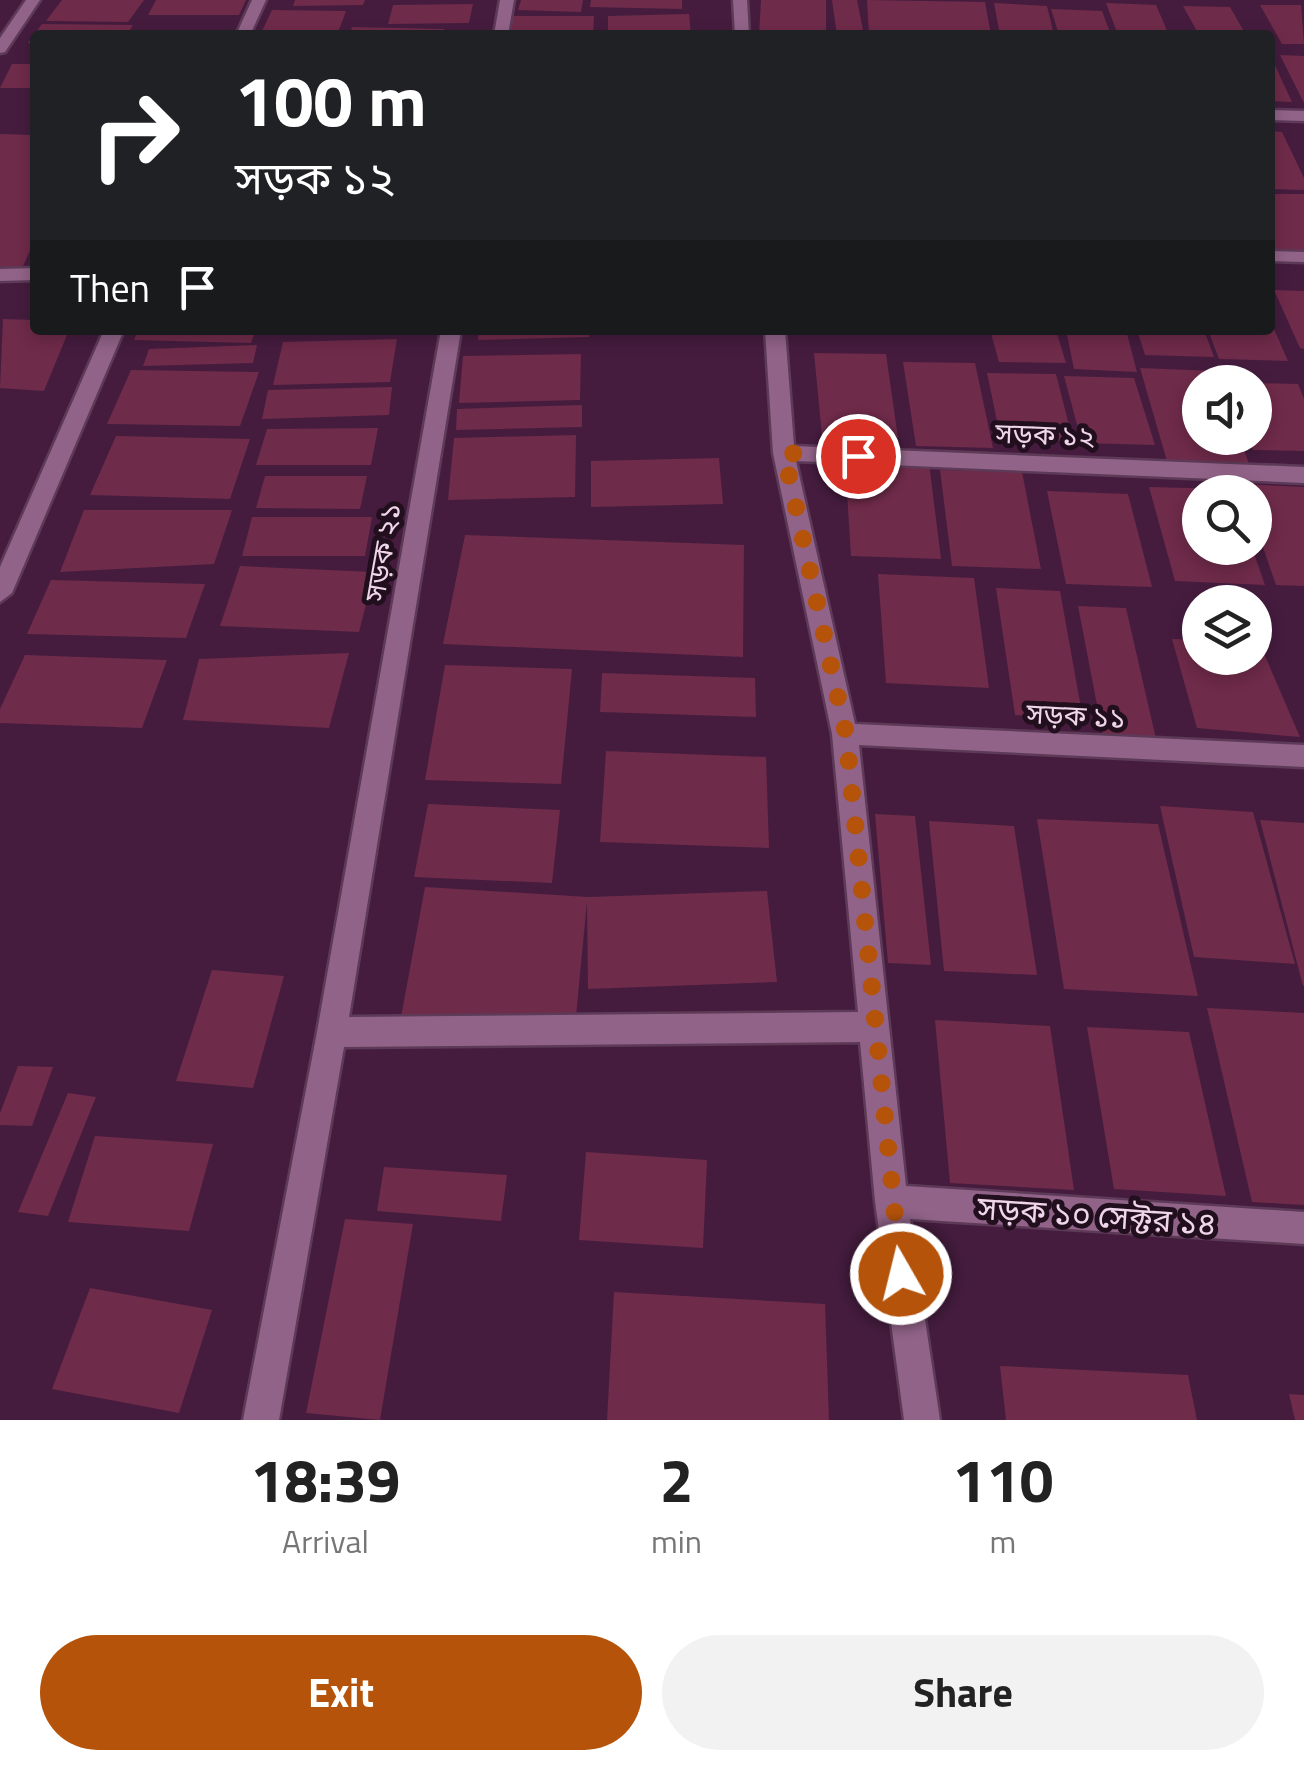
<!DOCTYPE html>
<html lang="en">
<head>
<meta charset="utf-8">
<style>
	:root { --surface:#fff; --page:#f2f2f2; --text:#222; --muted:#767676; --accent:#b45309 }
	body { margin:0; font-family:"Titillium Web","Noto Sans Bengali",sans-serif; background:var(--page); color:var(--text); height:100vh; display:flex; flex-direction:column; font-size:38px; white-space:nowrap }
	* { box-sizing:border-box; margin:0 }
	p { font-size:32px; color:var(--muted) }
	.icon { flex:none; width:55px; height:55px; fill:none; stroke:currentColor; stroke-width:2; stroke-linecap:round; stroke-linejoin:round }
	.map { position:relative; height:1420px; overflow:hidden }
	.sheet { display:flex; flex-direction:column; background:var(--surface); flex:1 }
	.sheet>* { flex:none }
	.hud { position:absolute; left:30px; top:30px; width:1245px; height:305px; border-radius:10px; box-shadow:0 5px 15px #0003; background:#202124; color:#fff; overflow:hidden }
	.controls { position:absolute; left:1182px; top:365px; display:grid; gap:20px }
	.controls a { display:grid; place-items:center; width:90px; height:90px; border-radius:50%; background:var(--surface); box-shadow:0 5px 15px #0003; font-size:50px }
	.pin { position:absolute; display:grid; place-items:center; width:85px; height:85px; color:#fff; margin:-42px; border:5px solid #fff; border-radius:50%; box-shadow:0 2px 10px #0007 }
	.me { position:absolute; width:110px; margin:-55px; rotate:352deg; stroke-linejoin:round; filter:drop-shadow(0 0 8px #0008) }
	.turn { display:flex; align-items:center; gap:35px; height:210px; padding:0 40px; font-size:45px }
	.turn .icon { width:130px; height:130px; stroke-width:2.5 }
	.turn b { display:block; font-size:70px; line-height:85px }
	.then { display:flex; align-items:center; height:95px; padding:0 40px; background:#0003; gap:20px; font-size:38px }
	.eta { display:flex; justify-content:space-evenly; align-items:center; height:170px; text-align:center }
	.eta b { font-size:60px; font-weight:700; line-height:70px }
	.cta { display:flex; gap:20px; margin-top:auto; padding:20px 40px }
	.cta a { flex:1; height:115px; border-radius:60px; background:var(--accent); color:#fff; font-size:40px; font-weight:700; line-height:115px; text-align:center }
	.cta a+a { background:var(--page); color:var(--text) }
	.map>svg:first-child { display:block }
	.building { fill:#6f2b4a }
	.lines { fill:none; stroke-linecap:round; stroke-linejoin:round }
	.street-casing { stroke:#5d3a57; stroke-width:5 }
	.street { fill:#916388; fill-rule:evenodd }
	.route { stroke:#b45309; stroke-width:18; stroke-dasharray:0 32.4 }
	.labels { text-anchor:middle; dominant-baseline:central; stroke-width:10; stroke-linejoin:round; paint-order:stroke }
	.street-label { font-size:28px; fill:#f0d6ea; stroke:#210f1d }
	.near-street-label { font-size:32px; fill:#f0d6ea; stroke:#210f1d }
</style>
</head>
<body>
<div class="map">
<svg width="1304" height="1420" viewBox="0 0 1304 1420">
	<rect width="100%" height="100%" fill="#451c3e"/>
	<!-- building -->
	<path class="building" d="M 62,0 L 144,0 L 128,22 L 46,21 Z
		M 156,0 L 246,0 L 239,15 L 148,15 Z
		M 295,0 L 365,0 L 363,5 L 293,6 Z
		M 521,0 L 583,0 L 581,12 L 518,10 Z
		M 591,0 L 682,0 L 682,9 L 590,7 Z
		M 761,0 L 826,0 L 826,35 L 759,35 Z
		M 832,0 L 857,0 L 864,35 L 837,35 Z
		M 867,0 L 985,2 L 991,35 L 869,35 Z
		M 994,3 L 1047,6 L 1054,35 L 1000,35 Z
		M 1106,3 L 1156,5 L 1169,35 L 1118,35 Z
		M 473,4 L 469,23 L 388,24 L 393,5 Z
		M 1260,5 L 1301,5 L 1304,44 L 1282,44 Z
		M 1183,6 L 1230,7 L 1246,35 L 1199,35 Z
		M 1051,9 L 1102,11 L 1111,35 L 1059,35 Z
		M 272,10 L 346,11 L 337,35 L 260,35 Z
		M 689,14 L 691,35 L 608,35 L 608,16 Z
		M 512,16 L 594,16 L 593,35 L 509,35 Z
		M 42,24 L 133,25 L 127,35 L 35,35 L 35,43 L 28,43 Z
		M 352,27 L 444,29 L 444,35 L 350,35 Z
		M 1280,55 L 1304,56 L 1304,103 Z
		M 1270,60 L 1273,61 L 1292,102 L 1270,101 Z
		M 12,64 L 35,64 L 35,88 L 0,88 Z
		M 1270,131 L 1282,132 L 1304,178 L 1304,190 L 1270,189 Z
		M 0,134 L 35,135 L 35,239 L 20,273 L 0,273 Z
		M 1270,194 L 1304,194 L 1304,251 L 1270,250 Z
		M 1274,290 L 1304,291 L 1304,349 L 1300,348 Z
		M 3,319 L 35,320 L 35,330 L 69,330 L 44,391 L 0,388 Z
		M 1270,320 L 1288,361 L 1219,359 L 1208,330 L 1270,330 Z
		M 138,330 L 256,330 L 251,343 L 134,340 Z
		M 479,330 L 589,330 L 589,337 L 478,340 Z
		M 990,330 L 1056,330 L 1066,363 L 999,362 Z
		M 1066,330 L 1126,330 L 1137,372 L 1074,369 Z
		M 1137,330 L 1204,330 L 1214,357 L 1145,355 Z
		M 397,339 L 390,382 L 273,385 L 283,342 Z
		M 257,345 L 253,363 L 143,366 L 149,349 Z
		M 814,353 L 886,354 L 898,438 L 822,436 Z
		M 581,354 L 580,400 L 459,403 L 463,356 Z
		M 903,362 L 975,363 L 993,448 L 916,446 Z
		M 1140,368 L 1216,371 L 1220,382 L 1200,382 L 1200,438 L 1240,438 L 1249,464 L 1167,461 Z
		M 131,370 L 259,372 L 240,426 L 107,424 Z
		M 987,373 L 1056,374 L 1073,441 L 1001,440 Z
		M 1064,376 L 1134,378 L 1155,445 L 1082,443 Z
		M 1255,383 L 1298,384 L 1304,399 L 1304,451 L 1253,450 L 1248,438 L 1255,438 Z
		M 392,387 L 389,415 L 262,419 L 268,390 Z
		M 582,405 L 582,427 L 456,430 L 457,409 Z
		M 378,428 L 371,465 L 256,465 L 267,429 Z
		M 576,435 L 575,497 L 448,500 L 454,438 Z
		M 116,436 L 250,439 L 230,499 L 90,495 Z
		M 719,458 L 723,504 L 591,507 L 591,461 Z
		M 845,460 L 929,463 L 941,559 L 851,556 Z
		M 940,470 L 1022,472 L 1041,569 L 952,566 Z
		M 265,476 L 367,476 L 360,509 L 256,508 Z
		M 1241,484 L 1304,487 L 1304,586 L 1276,585 L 1255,524 L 1255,492 L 1244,492 Z
		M 1149,487 L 1227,489 L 1227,492 L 1200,492 L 1200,548 L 1252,548 L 1265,585 L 1175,581 Z
		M 1047,491 L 1128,494 L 1152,587 L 1066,584 Z
		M 84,510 L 232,510 L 214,564 L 60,572 Z
		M 252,517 L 372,517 L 365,556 L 242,556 Z
		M 465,535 L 744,545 L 743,657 L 443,644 Z
		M 240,566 L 374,572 L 359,632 L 220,626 Z
		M 878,574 L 974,578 L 989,688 L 886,683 Z
		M 51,580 L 205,584 L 186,638 L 27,634 Z
		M 996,588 L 1060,591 L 1083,719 L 1015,715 Z
		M 1078,606 L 1126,608 L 1156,739 L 1103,736 Z
		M 1172,639 L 1200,640 L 1200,658 L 1255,658 L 1255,642 L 1259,642 L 1300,737 L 1197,728 Z
		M 349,653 L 329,728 L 183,720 L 199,659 Z
		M 25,655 L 167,660 L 142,728 L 0,723 L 0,709 Z
		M 445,665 L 572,669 L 561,784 L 425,780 Z
		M 602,673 L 755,678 L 756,717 L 600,712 Z
		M 606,751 L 766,757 L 769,848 L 600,842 Z
		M 428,804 L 560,810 L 552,883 L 414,877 Z
		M 1160,806 L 1253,812 L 1295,964 L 1194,957 Z
		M 875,814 L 915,816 L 931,965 L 888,963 Z
		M 1037,819 L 1158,824 L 1198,996 L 1064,989 Z
		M 1260,820 L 1304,823 L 1304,986 L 1303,986 Z
		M 929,821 L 1014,826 L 1037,975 L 944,971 Z
		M 425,887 L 588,897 L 767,891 L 777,982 L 588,989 L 587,902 L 575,1026 L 401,1017 Z
		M 212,970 L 284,976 L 253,1088 L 176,1081 Z
		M 1207,1008 L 1304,1013 L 1304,1205 L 1252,1202 Z
		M 935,1020 L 1050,1026 L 1074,1190 L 950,1183 Z
		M 1087,1027 L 1189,1032 L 1226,1196 L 1114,1189 Z
		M 18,1066 L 53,1067 L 32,1126 L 0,1125 L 0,1113 Z
		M 68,1093 L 96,1097 L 48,1216 L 18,1212 Z
		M 95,1136 L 213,1144 L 189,1231 L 68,1222 Z
		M 586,1152 L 707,1160 L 703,1248 L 579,1240 Z
		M 384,1167 L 507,1175 L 501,1221 L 377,1211 Z
		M 345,1219 L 413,1224 L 380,1420 L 306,1413 Z
		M 90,1288 L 212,1310 L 179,1413 L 52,1389 Z
		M 614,1292 L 825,1304 L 829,1420 L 607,1420 Z
		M 1000,1366 L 1188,1375 L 1197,1420 L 1006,1420 Z
		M 1289,1394 L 1304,1395 L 1304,1420 L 1295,1420 Z"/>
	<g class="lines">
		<defs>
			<path id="street" d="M 26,0 L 40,0 L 5,52 L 0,53 L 0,38 Z
				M 252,0 L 266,0 L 250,35 L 236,35 Z
				M 500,0 L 514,0 L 508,35 L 494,35 Z
				M 733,0 L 747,0 L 749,35 L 735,35 Z
				M 1270,110 L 1304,111 L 1304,121 L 1270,120 Z
				M 1270,251 L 1304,252 L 1304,262 L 1270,261 Z
				M 35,268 L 35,280 L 0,281 L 0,269 Z
				M 104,330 L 124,330 L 12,593 L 0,602 L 0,567 Z
				M 441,330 L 461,330 L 349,1017 L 858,1012 L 832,734 L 773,453 L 765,330 L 785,330 L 794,446 L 1304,467 L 1304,483 L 796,461 L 855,724 L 1304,745 L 1304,767 L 859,745 L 906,1186 L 1304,1212 L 1304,1244 L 910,1219 L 940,1420 L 904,1420 L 875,1201 L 860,1042 L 344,1047 L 279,1420 L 243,1420 L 317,1032 Z"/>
		</defs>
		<!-- street casing -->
		<use href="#street" class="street-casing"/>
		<!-- street -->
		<use href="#street" class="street"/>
	</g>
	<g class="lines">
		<!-- route -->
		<path class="route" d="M 858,456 L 784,453 L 846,734 L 901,1274"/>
	</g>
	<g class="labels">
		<!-- street labels -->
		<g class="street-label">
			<text transform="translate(1045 434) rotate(2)">সড়ক ১২</text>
			<text transform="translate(382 552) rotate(-80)">সড়ক ২১</text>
			<text transform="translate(1076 715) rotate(3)">সড়ক ১১</text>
		</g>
		<!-- near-street labels -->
		<g class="near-street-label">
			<text transform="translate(1097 1215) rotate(4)">সড়ক ১০ সেক্টর ১৪</text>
		</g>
	</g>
</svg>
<div class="controls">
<a><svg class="icon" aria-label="sound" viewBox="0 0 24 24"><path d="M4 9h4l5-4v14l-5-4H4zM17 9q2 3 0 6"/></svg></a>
<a><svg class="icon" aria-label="search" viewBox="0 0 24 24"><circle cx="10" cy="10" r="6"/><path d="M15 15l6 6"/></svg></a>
<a><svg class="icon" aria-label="layers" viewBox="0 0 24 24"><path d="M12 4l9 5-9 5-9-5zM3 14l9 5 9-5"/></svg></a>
</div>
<div class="pin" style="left:858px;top:456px;background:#d93025"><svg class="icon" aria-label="arrive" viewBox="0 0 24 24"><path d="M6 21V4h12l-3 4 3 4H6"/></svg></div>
<svg class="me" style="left:901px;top:1274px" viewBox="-20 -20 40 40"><circle r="17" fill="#b45309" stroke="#fff" stroke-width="3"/><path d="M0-11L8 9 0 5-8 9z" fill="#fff"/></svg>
<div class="hud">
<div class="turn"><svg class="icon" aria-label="right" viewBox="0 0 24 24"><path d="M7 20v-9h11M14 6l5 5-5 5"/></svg><div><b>100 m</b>সড়ক ১২</div></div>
<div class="then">Then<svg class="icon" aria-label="arrive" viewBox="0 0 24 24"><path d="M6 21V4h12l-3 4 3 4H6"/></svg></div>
</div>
</div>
<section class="sheet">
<div class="eta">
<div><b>18:39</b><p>Arrival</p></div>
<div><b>2</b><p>min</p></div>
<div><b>110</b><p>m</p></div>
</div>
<div class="cta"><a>Exit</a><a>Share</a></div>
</section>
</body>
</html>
